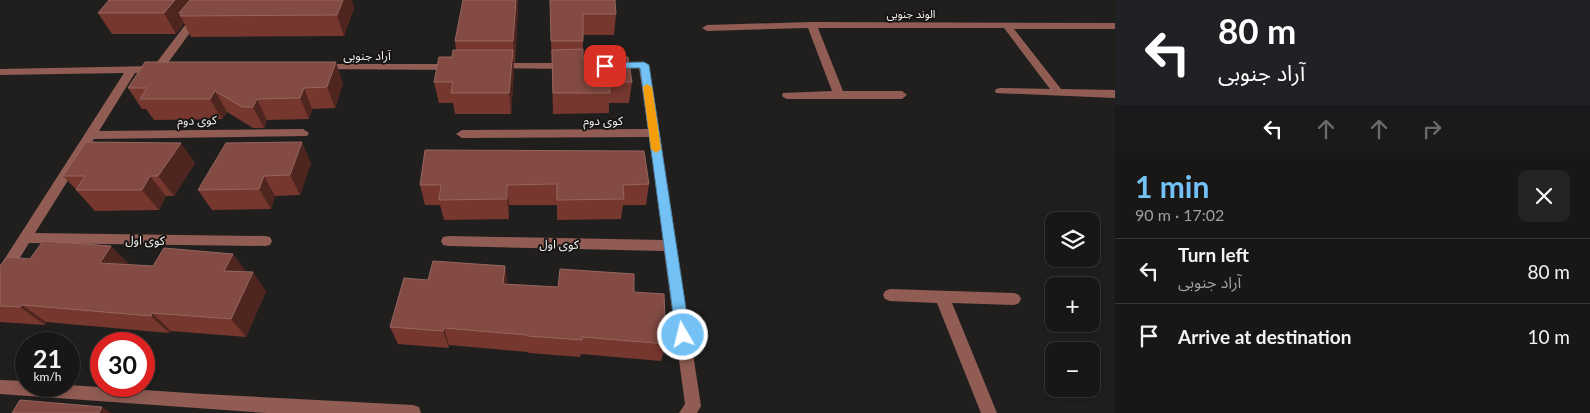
<!DOCTYPE html>
<html lang="en">
<head>
<meta charset="utf-8">
<style>
	:root { --surface:#191716; --page:#262423; --text:#f1f3f6; --muted:#9f9fa1; --line:#373635; --accent:#73c1f5 }
	body { margin:0; font-family:Lato,"Noto Sans Arabic",sans-serif; background:var(--page); color:var(--text); height:100vh; display:flex; flex-direction:column; font-size:19px; white-space:nowrap }
	* { box-sizing:border-box; margin:0 }
	p { font-size:16px; color:var(--muted) }
	.icon { flex:none; width:28px; height:28px; fill:none; stroke:currentColor; stroke-width:2; stroke-linecap:round; stroke-linejoin:round }
	.map { position:relative; flex:1; overflow:hidden }
	.panel { display:flex; flex-direction:column; background:var(--surface); width:475px }
	.panel>* { flex:none }
	.hud { background:#202124; color:#fff; overflow:hidden }
	.buttons { position:absolute; left:1045px; top:212px; display:grid; gap:10px }
	.buttons a { display:grid; place-items:center; width:55px; height:55px; border-radius:10px; background:var(--surface); box-shadow:0 2px 8px #0003,0 0 0 1px var(--line); font-size:25px }
	.speed { position:absolute; left:15px; top:332px; display:flex; gap:10px; font-size:25px; font-weight:700; text-align:center }
	.speed>* { display:grid; place-content:center; width:65px; height:65px; border-radius:50%; background:var(--surface); box-shadow:0 2px 8px #0003,0 0 0 1px var(--line); line-height:1 }
	.speed small { font-size:12px; font-weight:400 }
	.speed .limit { border:8px solid #d22; background:#fff; color:#111 }
	.pin { position:absolute; display:grid; place-items:center; width:42px; height:42px; color:#fff; margin:-21px; border-radius:10px; box-shadow:0 2px 8px #0006 }
	.me { position:absolute; width:55px; margin:-28px; rotate:352deg; stroke-linejoin:round; filter:drop-shadow(0 0 4px #0008) }
	.turn { display:flex; align-items:center; gap:18px; height:105px; padding:0 20px; font-size:22px }
	.turn .icon { width:65px; height:65px; stroke-width:2.5 }
	.turn b { display:block; font-size:35px; line-height:42px }
	.lanes { display:flex; align-items:center; height:48px; padding:0 20px; background:#0003; justify-content:center; gap:25px; direction:ltr }
	.lanes .off { opacity:.35 }
	.round { display:grid; place-items:center; flex:none; width:52px; height:52px; border-radius:10px; background:var(--page) }
	.headline { display:flex; align-items:center; justify-content:space-between; height:85px; padding:0 20px }
	h1 { font-size:30px; font-weight:700; line-height:38px; color:var(--accent) }
	ul { padding:0; list-style:none }
	li { display:flex; align-items:center; gap:15px; height:65px; padding:0 20px; border-top:1px solid var(--line) }
	li div { flex:1 }
	li b { display:block; font-size:19px }
	li em { font-style:normal }
	main { display:flex; flex:1; min-height:0 }
	.map>svg:first-child { display:block }
	.lines { fill:none; stroke-linecap:round; stroke-linejoin:round }
	.minor { fill:#905c53; fill-rule:evenodd }
	.wall { fill:#76372f }
	.shaded-wall { fill:#4e251f }
	.building { fill:#834b44; stroke:#95665f }
	.route { fill:#73c1f5; stroke:#4b7d9f }
	.slow { fill:#f59e0b }
	.labels { text-anchor:middle; dominant-baseline:central; stroke-width:4; stroke-linejoin:round; paint-order:stroke }
	.far-street-label { font-size:11px; fill:#f4f3f2; stroke:#181515 }
	.street-label { font-size:12px; fill:#f4f3f2; stroke:#181515 }
</style>
</head>
<body>
<main>
<div class="map">
<svg width="1115" height="413" viewBox="0 0 1115 413">
	<rect width="100%" height="100%" fill="#211f1e"/>
	<g class="lines">
		<!-- minor -->
		<path class="minor" d="M 204,0 L 214,0 L 162,71 L 135,73 L 99,131 L 303,129 L 309,133 L 307,136 L 94,139 L 35,233 L 265,236 L 270,237 L 272,241 L 270,245 L 265,246 L 29,243 L 5,282 L 0,284 L 0,266 L 124,73 L 0,75 L 0,69 L 154,66 Z
			M 812,22 L 1115,23 L 1115,29 L 1014,29 L 1061,89 L 1115,90 L 1115,98 L 996,93 L 995,91 L 996,89 L 1000,88 L 1050,89 L 1004,28 L 818,28 L 843,91 L 902,91 L 907,95 L 902,99 L 787,99 L 783,97 L 782,95 L 783,93 L 832,91 L 808,28 L 707,31 L 702,28 L 707,25 Z
			M 644,62 L 649,65 L 701,406 L 697,413 L 679,413 L 685,404 L 664,251 L 448,246 L 443,245 L 441,241 L 443,237 L 448,236 L 663,240 L 649,137 L 462,138 L 456,134 L 462,130 L 648,129 L 639,68 L 613,69 L 608,66 L 613,63 Z
			M 498,63 L 568,63 L 573,66 L 568,69 L 494,68 L 493,66 Z
			M 320,64 L 453,64 L 458,67 L 453,70 L 316,69 L 315,67 Z
			M 890,289 L 1014,293 L 1019,295 L 1021,299 L 1019,303 L 1014,305 L 952,303 L 997,413 L 981,413 L 937,303 L 890,301 L 885,299 L 883,295 L 885,291 Z
			M 0,380 L 26,381 L 26,386 L 69,386 L 69,385 L 204,394 L 413,405 L 419,407 L 421,413 L 266,413 L 0,394 Z"/>
	</g>
	<!-- wall -->
	<path class="wall" d="M 550,0 L 616,14 L 614,35 L 583,35 L 583,57 L 632,82 L 629,103 L 609,103 L 609,113 L 553,114 Z
		M 518,7 L 515,62 L 513,62 L 514,71 L 511,114 L 455,114 L 453,103 L 439,103 L 434,82 L 456,50 L 455,41 Z
		M 354,8 L 344,36 L 191,37 L 184,23 L 176,34 L 112,34 L 98,13 Z
		M 343,83 L 335,108 L 312,109 L 309,119 L 267,120 L 264,128 L 253,128 L 227,112 L 222,119 L 154,120 L 146,109 L 142,109 L 128,88 Z
		M 195,163 L 174,196 L 166,196 L 159,210 L 95,211 L 76,190 L 76,189 L 63,176 Z
		M 311,163 L 300,195 L 275,196 L 271,209 L 212,210 L 198,190 Z
		M 649,184 L 646,205 L 623,205 L 621,219 L 557,220 L 557,205 L 509,205 L 509,219 L 444,220 L 440,205 L 425,205 L 420,185 Z
		M 130,265 L 246,272 L 266,291 L 246,337 L 171,331 L 169,333 L 46,322 L 45,325 L 0,322 L 0,266 Z
		M 505,266 L 507,284 L 634,292 L 666,344 L 661,361 L 581,354 L 580,357 L 529,353 L 528,352 L 449,345 L 449,348 L 398,344 L 390,327 L 428,280 Z"/>
	<!-- shaded-wall -->
	<path class="shaded-wall" d="M 175,0 L 192,0 L 182,13 L 179,13 L 184,23 L 176,34 L 164,13 Z
		M 343,0 L 352,0 L 354,8 L 344,36 L 337,15 Z
		M 516,0 L 518,0 L 518,7 L 515,62 L 513,41 Z
		M 513,50 L 514,71 L 511,114 L 509,93 Z
		M 336,62 L 343,83 L 335,108 L 327,87 Z
		M 304,88 L 312,109 L 309,119 L 300,98 Z
		M 215,91 L 227,112 L 222,119 L 210,99 Z
		M 257,99 L 267,120 L 264,128 L 253,107 Z
		M 302,142 L 311,163 L 300,195 L 290,175 Z
		M 181,143 L 195,163 L 174,196 L 158,176 Z
		M 150,176 L 166,196 L 159,210 L 142,190 Z
		M 264,176 L 275,196 L 271,209 L 259,189 Z
		M 507,185 L 509,205 L 509,219 L 507,199 Z
		M 111,246 L 130,265 L 100,263 Z
		M 233,254 L 247,273 L 224,271 Z
		M 505,266 L 508,285 L 503,284 Z
		M 253,272 L 266,291 L 246,337 L 231,319 Z
		M 22,305 L 46,322 L 45,325 L 20,307 Z
		M 152,313 L 171,331 L 169,333 L 151,316 Z
		M 444,328 L 449,345 L 449,348 L 443,331 Z
		M 102,407 L 111,413 L 99,413 Z"/>
	<!-- building -->
	<path class="building" d="M 109,0 L 175,0 L 164,13 L 98,13 Z
		M 190,0 L 343,0 L 337,15 L 180,16 L 182,13 L 179,13 Z
		M 463,0 L 516,0 L 513,41 L 455,41 Z
		M 550,0 L 615,0 L 616,14 L 583,14 L 583,41 L 551,41 Z
		M 583,49 L 583,57 L 628,57 L 632,82 L 609,82 L 610,93 L 553,93 L 552,50 Z
		M 453,50 L 513,50 L 509,93 L 451,93 L 453,82 L 434,82 L 439,57 L 452,57 Z
		M 145,62 L 336,62 L 327,87 L 304,88 L 300,98 L 257,99 L 253,107 L 242,107 L 215,91 L 210,99 L 140,99 L 147,88 L 128,88 Z
		M 86,142 L 181,143 L 158,176 L 150,176 L 142,190 L 76,190 L 85,176 L 63,176 Z
		M 302,142 L 290,175 L 264,176 L 259,189 L 198,190 L 226,143 Z
		M 425,150 L 644,151 L 649,184 L 623,185 L 624,199 L 557,200 L 557,184 L 507,185 L 507,199 L 439,200 L 441,185 L 420,185 Z
		M 43,241 L 111,246 L 100,263 L 153,266 L 164,248 L 233,254 L 224,271 L 253,272 L 231,319 L 152,313 L 151,316 L 22,305 L 20,307 L 0,306 L 0,266 L 7,257 L 30,259 Z
		M 433,261 L 505,266 L 503,284 L 558,287 L 560,269 L 634,274 L 634,292 L 664,294 L 666,344 L 582,337 L 582,340 L 527,336 L 527,335 L 444,328 L 443,331 L 390,327 L 404,278 L 428,280 Z
		M 20,400 L 102,407 L 99,413 L 12,413 Z"/>
	<!-- route -->
	<path class="route" d="M 644,62 L 649,65 L 690,335 L 688,339 L 683,341 L 678,339 L 676,335 L 640,68 L 605,68 L 601,66 L 605,63 Z"/>
	<!-- slow -->
	<path class="slow" d="M 647,84 L 652,87 L 661,149 L 656,153 L 651,149 L 643,87 Z"/>
	<g class="labels">
		<!-- far-street labels -->
		<g class="far-street-label">
			<text x="911" y="13">الوند جنوبی</text>
		</g>
		<!-- street labels -->
		<g class="street-label">
			<text x="367" y="55">آراد جنوبی</text>
			<text transform="translate(197 120) rotate(-1)">کوی دوم</text>
			<text x="603" y="120">کوی دوم</text>
			<text transform="translate(145 240) rotate(1)">کوی اول</text>
			<text transform="translate(559 244) rotate(1)">کوی اول</text>
		</g>
	</g>
</svg>
<div class="buttons">
<a><svg class="icon" aria-label="layers" viewBox="0 0 24 24"><path d="M12 4l9 5-9 5-9-5zM3 14l9 5 9-5"/></svg></a>
<a>+</a>
<a>−</a>
</div>
<div class="speed"><div>21<small>km/h</small></div><div class="limit">30</div></div>
<div class="pin" style="left:605px;top:66px;background:#d93025"><svg class="icon" aria-label="arrive" viewBox="0 0 24 24"><path d="M6 21V4h12l-3 4 3 4H6"/></svg></div>
<svg class="me" style="left:683px;top:335px" viewBox="-20 -20 40 40"><circle r="17" fill="#73c1f5" stroke="#fff" stroke-width="3"/><path d="M0-11L8 9 0 5-8 9z" fill="#fff"/></svg>
</div>
<section class="panel">
<div class="hud">
<div class="turn"><svg class="icon" aria-label="left" viewBox="0 0 24 24"><path d="M17 20v-9H6M10 6l-5 5 5 5"/></svg><div><b>80 m</b>آراد جنوبی</div></div>
<div class="lanes"><svg class="icon" aria-label="left" viewBox="0 0 24 24"><path d="M17 20v-9H6M10 6l-5 5 5 5"/></svg><svg class="icon off" aria-label="ahead" viewBox="0 0 24 24"><path d="M12 20V5M6 11l6-6 6 6"/></svg><svg class="icon off" aria-label="ahead" viewBox="0 0 24 24"><path d="M12 20V5M6 11l6-6 6 6"/></svg><svg class="icon off" aria-label="right" viewBox="0 0 24 24"><path d="M7 20v-9h11M14 6l5 5-5 5"/></svg></div>
</div>
<div class="headline"><div><h1>1 min</h1><p>90 m · 17:02</p></div><a class="round"><svg class="icon" aria-label="close" viewBox="0 0 24 24"><path d="M6 6l12 12M18 6L6 18"/></svg></a></div>
<ul>
<li><svg class="icon" aria-label="left" viewBox="0 0 24 24"><path d="M17 20v-9H6M10 6l-5 5 5 5"/></svg><div><b>Turn left</b><p>آراد جنوبی</p></div><em>80 m</em></li>
<li><svg class="icon" aria-label="arrive" viewBox="0 0 24 24"><path d="M6 21V4h12l-3 4 3 4H6"/></svg><div><b>Arrive at destination</b></div><em>10 m</em></li>
</ul>
</section>
</main>
</body>
</html>
